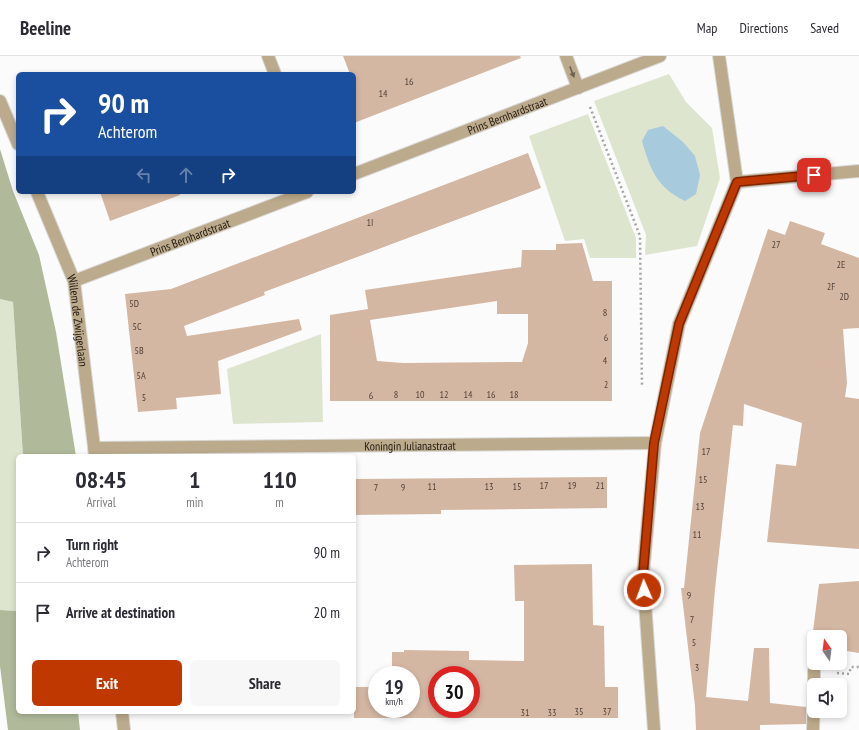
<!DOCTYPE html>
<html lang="en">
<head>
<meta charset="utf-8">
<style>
	:root { --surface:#fff; --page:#f7f7f7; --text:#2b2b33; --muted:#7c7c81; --line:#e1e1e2; --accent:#c03801 }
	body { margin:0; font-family:"PT Sans Narrow",sans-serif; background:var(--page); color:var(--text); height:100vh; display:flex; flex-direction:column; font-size:15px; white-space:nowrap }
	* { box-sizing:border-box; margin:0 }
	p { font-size:13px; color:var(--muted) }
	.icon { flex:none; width:22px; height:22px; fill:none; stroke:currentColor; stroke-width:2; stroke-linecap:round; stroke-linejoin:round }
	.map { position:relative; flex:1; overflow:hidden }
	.side { position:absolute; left:16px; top:398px; width:340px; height:260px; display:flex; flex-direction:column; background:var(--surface); border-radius:6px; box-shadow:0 2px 6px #0003 }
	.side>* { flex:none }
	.top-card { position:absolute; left:16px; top:16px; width:340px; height:122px; border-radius:6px; box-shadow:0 2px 6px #0003; background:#1a4fa0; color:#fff; overflow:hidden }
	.needle { width:26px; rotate:346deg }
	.fabs { position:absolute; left:807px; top:574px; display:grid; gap:8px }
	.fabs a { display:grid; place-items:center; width:40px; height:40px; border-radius:6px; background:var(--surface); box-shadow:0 2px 6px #0003; font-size:20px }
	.speed { position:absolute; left:368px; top:610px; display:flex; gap:8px; font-size:20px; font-weight:700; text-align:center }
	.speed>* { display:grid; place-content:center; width:52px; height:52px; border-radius:50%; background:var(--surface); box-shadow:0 2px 6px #0003; line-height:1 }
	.speed small { font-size:10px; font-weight:400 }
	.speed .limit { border:6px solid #d22; background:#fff; color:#111 }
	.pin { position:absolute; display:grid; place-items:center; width:34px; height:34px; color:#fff; margin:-17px; border-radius:8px; box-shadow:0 2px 6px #0006 }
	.me { position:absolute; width:44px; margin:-22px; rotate:358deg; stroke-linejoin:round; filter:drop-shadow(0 0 3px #0008) }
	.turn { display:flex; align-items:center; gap:14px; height:84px; padding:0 16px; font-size:18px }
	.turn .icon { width:52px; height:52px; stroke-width:2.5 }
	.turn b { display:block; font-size:28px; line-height:34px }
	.lanes { display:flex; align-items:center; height:38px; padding:0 16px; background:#0003; justify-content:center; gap:20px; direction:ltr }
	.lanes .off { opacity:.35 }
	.eta { display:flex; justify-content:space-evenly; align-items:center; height:68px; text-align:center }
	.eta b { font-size:24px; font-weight:700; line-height:28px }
	.cta { display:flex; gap:8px; margin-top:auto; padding:8px 16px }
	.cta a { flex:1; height:46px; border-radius:6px; background:var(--accent); color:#fff; font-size:16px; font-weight:700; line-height:46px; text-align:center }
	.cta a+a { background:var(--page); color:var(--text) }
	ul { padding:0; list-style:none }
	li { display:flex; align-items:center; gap:12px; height:60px; padding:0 16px; border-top:1px solid var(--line) }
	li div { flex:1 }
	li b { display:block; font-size:15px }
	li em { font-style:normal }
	header { display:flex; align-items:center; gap:24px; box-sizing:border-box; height:56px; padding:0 20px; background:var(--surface); border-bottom:1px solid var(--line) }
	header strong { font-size:19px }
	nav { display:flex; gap:22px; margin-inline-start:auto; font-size:14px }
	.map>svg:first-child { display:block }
	.green { fill:#dee5cf }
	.forest { fill:#b0ba9a }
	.water { fill:#a7cbdd }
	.building { fill:#d4b7a3; fill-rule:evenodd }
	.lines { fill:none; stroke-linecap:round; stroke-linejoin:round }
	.street-casing { stroke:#d9d7d6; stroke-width:14 }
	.path { stroke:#a6a29f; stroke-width:2.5; stroke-dasharray:2 3; stroke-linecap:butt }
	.street { stroke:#bbaa8b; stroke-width:12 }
	.oneway { fill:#706250 }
	.route-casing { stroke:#7d2401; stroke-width:10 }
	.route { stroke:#c03801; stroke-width:7 }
	.labels { text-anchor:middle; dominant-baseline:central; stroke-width:3.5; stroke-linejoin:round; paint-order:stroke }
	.number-label { font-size:10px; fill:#524238 }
	.street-label { font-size:12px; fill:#261b14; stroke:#fff }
</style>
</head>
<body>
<header>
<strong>Beeline</strong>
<nav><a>Map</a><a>Directions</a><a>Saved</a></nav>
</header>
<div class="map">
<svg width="859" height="674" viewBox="0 0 859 674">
	<rect width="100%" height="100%" fill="#fbfbfb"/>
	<!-- green -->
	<path class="green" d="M 669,18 L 686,46 L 712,72 L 720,122 L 697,190 L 645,199 L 646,179 L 594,45 Z
		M 588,58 L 636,182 L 636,202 L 590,202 L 584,183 L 565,185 L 529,80 Z
		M 0,243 L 13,246 L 23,400 L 18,400 L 18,555 L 0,554 Z
		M 321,278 L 323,366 L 233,368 L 227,313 Z"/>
	<!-- forest -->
	<path class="forest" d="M 0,93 L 13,135 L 39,199 L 56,276 L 76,400 L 23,400 L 13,246 L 0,243 Z
		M 0,554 L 18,555 L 18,656 L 78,656 L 80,674 L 8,674 L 0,610 Z"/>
	<!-- water -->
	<path class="water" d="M 663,70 L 683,86 L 695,100 L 700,119 L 696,138 L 685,145 C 657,132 650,113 642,85 L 648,74 Z"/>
	<!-- building -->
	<path class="building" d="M 343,0 L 520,0 L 521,2 L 354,67 L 354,18 L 350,18 Z
		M 528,97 L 541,132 L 264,236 L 265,239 L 184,270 L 187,280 L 299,263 L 302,274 L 218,305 L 221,338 L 176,342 L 177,353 L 138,356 L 125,238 L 171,233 Z
		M 100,136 L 180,136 L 180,139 L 110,165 Z
		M 790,165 L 825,177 L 821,188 L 859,202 L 859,272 L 843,273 L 847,327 L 845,341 L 859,343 L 859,493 L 767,486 L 776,408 L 796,410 L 802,367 L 744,348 L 743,370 L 733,369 L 715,533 L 706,641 L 748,645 L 754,592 L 769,592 L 770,647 L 806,651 L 806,668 L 760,669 L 760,674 L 696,674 L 695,650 L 681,532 L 684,532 L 700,377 L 768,173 L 785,179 Z
		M 582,187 L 593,225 L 612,225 L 612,345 L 330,345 L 330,259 L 368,253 L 365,234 L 521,211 L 522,194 L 556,194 L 556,188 ZM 497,245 L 497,258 L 528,258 L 528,287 L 522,306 L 403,307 L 377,305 L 370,264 Z
		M 607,421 L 607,452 L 441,454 L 441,458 L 354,459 L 354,423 Z
		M 592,508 L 593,569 L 604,570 L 605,631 L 618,631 L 618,662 L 354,662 L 354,631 L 377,631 L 377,653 L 411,653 L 411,619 L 392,619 L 392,596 L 404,596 L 404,594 L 469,595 L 469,604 L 524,605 L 524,545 L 515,545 L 514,509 ZM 437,619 L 471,619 L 471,653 L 437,653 Z
		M 859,525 L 859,597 L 840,594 L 840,581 L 814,581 L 814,591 L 811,591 L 819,528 Z"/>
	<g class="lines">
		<defs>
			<g id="street">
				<path d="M 268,0 L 275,18"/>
				<path d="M 566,0 L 578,32"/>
				<path d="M 0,45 L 18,88"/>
				<path id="s1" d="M 354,118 L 660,0"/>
				<path d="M 737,126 L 859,115"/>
				<path id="s2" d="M 37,136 L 74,225 L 95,399"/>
				<path id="s3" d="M 74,225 L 307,136"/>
				<path id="s4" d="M 94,392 L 655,387"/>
				<path d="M 814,629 L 814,615"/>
				<path d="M 122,656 L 124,674"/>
				<path d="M 654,674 L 643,518 L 655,387 L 679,268 L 737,126 L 719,0"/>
				<path d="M 813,674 L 814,635"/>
			</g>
		</defs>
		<!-- street casing -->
		<use href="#street" class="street-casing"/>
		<!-- path -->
		<path class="path" d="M 590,51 L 640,180 L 642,331
			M 837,617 L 849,618 L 851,611 L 859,611"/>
		<!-- street -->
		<use href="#street" class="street"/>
	</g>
	<!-- one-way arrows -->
	<defs><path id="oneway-solid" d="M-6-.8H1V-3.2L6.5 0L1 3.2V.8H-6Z"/></defs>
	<use class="oneway" href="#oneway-solid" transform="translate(572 16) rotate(69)"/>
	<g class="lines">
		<defs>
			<path id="route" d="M 644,534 L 643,518 L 654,387 L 679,268 L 737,126 L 814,119"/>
		</defs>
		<!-- route casing -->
		<use href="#route" class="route-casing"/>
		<!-- route -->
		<use href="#route" class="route"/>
	</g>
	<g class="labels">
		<!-- number labels -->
		<g class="number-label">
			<text x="409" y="25">16</text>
			<text x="383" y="37">14</text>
			<text x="370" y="166">1I</text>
			<text x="776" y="188">27</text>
			<text x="841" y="208">2E</text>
			<text x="831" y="230">2F</text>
			<text x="844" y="240">2D</text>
			<text x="134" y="247">5D</text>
			<text x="605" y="256">8</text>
			<text x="137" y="270">5C</text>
			<text x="606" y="281">6</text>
			<text x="139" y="294">5B</text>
			<text x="605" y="304">4</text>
			<text x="141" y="319">5A</text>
			<text x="606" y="328">2</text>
			<text x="396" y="338">8</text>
			<text x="420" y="338">10</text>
			<text x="444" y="338">12</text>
			<text x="468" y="338">14</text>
			<text x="491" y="338">16</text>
			<text x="514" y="338">18</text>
			<text x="371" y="339">6</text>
			<text x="144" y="341">5</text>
			<text x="706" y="395">17</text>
			<text x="703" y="423">15</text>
			<text x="544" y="429">17</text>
			<text x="572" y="429">19</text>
			<text x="600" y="429">21</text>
			<text x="432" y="430">11</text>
			<text x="489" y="430">13</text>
			<text x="517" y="430">15</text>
			<text x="376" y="431">7</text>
			<text x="403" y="431">9</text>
			<text x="700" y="450">13</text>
			<text x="697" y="478">11</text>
			<text x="689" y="539">9</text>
			<text x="692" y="563">7</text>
			<text x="694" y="586">5</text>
			<text x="697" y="611">3</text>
			<text x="579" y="655">35</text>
			<text x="607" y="655">37</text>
			<text x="525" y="656">31</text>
			<text x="552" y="656">33</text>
		</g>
		<!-- street labels -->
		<g class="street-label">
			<text stroke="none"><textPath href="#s1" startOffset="164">Prins Bernhardstraat</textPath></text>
			<text stroke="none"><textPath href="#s3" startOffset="124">Prins Bernhardstraat</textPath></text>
			<text stroke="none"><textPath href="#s2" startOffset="136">Willem de Zwijgerlaan</textPath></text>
			<text stroke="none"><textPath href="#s4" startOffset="316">Koningin Julianastraat</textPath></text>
		</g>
	</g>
</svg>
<div class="fabs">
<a><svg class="needle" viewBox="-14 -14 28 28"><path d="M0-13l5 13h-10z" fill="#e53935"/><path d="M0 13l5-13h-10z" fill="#7c7c81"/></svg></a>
<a><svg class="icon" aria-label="sound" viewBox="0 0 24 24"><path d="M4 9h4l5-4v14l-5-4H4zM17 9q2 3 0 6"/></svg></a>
</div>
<div class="speed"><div>19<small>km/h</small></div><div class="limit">30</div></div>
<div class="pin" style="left:814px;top:119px;background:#d93025"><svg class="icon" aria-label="arrive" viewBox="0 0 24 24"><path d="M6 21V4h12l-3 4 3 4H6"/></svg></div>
<svg class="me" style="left:644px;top:534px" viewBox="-20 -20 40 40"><circle r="17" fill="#c03801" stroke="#fff" stroke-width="3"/><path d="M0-11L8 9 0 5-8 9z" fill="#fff"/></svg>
<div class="top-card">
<div class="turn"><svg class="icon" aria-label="right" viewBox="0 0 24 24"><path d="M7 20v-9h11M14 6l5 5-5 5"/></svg><div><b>90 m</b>Achterom</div></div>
<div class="lanes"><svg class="icon off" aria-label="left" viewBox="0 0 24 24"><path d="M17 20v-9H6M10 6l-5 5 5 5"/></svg><svg class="icon off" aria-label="ahead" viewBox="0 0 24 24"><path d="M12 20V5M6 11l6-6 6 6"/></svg><svg class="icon" aria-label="right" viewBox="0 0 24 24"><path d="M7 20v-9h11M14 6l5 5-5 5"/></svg></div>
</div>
<section class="side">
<div class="eta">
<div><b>08:45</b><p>Arrival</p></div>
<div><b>1</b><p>min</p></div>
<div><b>110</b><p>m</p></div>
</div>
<ul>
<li><svg class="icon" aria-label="right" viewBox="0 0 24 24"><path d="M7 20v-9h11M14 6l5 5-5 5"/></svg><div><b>Turn right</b><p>Achterom</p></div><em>90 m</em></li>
<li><svg class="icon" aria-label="arrive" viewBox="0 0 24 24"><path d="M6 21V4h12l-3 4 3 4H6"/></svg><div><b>Arrive at destination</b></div><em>20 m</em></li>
</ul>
<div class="cta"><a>Exit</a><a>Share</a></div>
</section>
</div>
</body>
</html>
